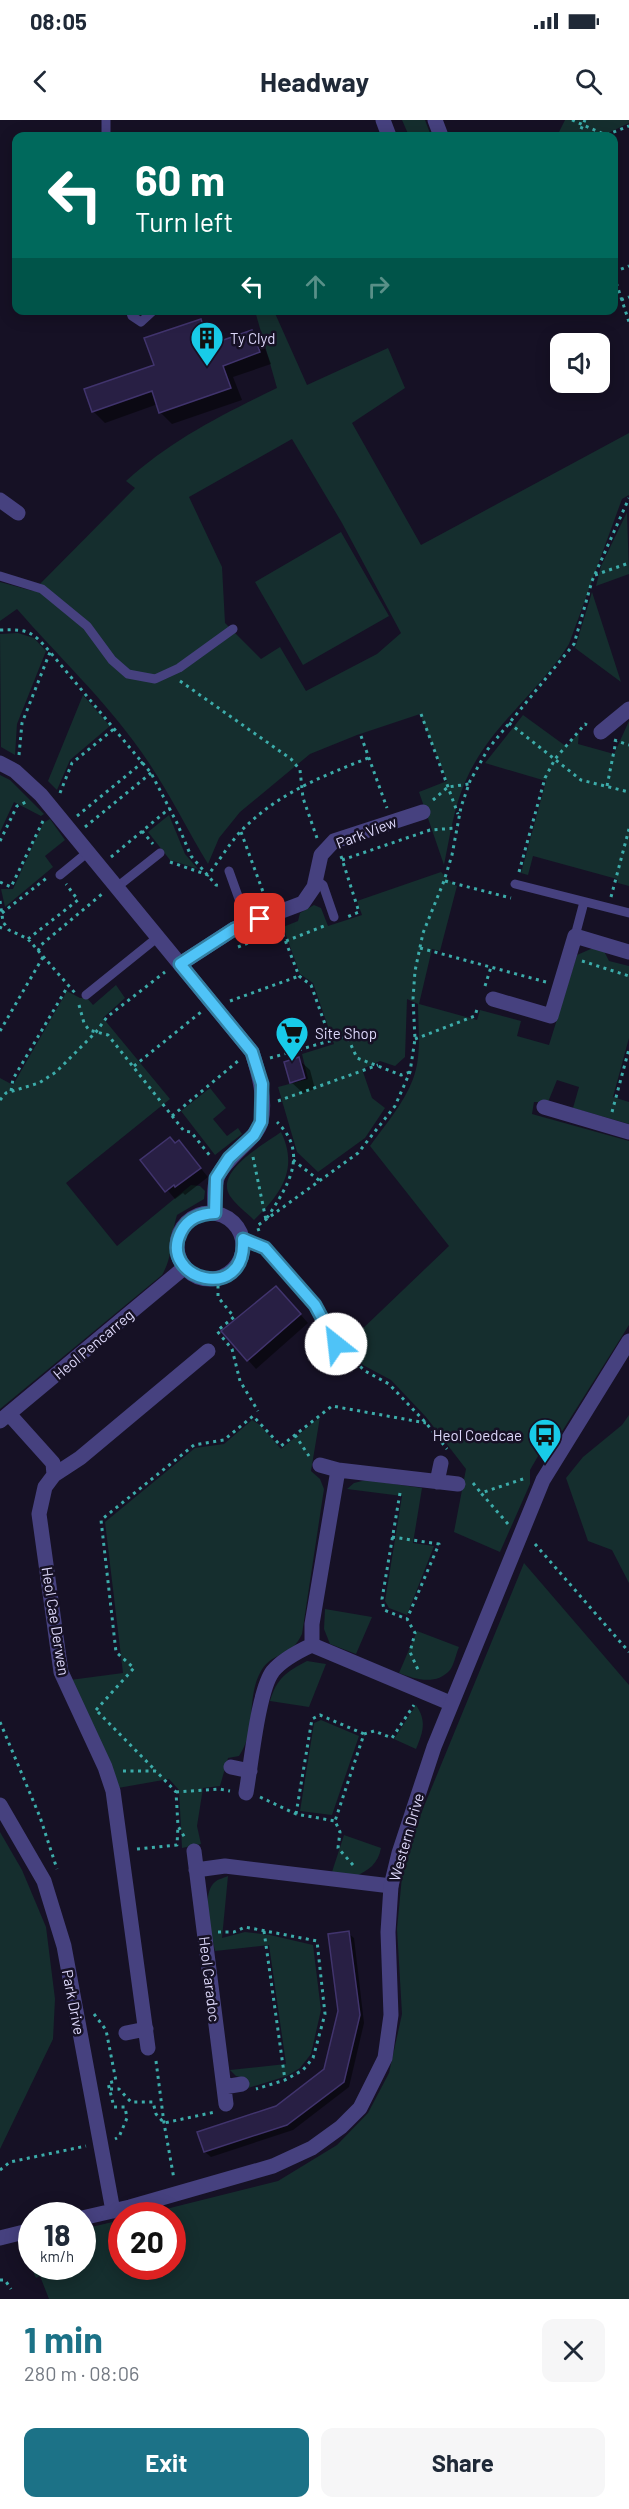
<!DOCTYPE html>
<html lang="en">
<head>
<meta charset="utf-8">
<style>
	:root { --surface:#fff; --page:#f6f6f7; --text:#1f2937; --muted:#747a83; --accent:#1c7287 }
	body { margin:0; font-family:Barlow,sans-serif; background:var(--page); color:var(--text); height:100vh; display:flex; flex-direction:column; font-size:22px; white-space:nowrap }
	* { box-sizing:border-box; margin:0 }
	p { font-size:20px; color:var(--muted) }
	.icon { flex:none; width:33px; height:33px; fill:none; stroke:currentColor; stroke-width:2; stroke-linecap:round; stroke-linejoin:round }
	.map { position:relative; height:2179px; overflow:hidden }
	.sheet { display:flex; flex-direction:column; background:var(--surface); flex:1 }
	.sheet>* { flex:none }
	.hud { position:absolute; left:12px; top:12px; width:606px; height:183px; border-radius:12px; box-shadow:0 3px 15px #0003; background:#00695c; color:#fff; overflow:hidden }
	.controls { position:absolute; left:550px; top:213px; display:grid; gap:12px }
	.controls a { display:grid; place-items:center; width:60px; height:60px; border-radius:12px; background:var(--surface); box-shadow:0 3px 15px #0003; font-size:30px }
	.speed { position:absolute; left:18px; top:2082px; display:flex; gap:12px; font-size:30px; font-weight:700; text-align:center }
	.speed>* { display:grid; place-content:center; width:78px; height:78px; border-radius:50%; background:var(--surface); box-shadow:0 3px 15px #0003; line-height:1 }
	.speed small { font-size:15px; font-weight:400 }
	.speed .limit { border:9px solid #d22; background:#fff; color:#111 }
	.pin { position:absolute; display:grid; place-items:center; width:51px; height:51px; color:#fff; margin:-26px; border-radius:12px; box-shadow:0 3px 9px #0006 }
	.me { position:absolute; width:66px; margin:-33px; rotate:331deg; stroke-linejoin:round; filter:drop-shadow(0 0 4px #0008) }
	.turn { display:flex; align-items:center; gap:21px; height:126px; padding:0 24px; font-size:27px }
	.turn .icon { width:78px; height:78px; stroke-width:2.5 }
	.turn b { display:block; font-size:42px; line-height:51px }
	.lanes { display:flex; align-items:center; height:57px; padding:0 24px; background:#0003; justify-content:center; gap:30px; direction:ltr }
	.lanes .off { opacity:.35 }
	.round { display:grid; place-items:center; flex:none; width:63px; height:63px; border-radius:12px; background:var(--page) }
	.summary { display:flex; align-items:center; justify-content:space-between; height:102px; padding:0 24px }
	h1 { font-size:36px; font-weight:700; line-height:45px; color:var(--accent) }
	.action { display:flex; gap:12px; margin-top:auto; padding:12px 24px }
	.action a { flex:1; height:69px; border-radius:12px; background:var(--accent); color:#fff; font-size:24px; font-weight:700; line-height:69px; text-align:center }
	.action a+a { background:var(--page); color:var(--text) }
	.status { display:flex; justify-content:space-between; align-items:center; height:42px; padding:0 30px; background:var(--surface); direction:ltr }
	.status svg { height:16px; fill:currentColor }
	header { display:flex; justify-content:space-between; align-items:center; height:78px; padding:0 24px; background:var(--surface); font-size:27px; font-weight:700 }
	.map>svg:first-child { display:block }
	.green { fill:#152e2e; fill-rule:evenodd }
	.shadow { fill:#0007 }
	.building { fill:#281f44; stroke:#41346d; stroke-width:1.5 }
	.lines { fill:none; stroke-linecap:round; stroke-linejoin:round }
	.path { stroke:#3cacaa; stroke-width:3; stroke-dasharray:3 4.5; stroke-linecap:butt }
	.service { stroke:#46417f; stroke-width:9 }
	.minor { stroke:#46417f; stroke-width:15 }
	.tertiary { stroke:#46417f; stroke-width:15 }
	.route-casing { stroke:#337fa1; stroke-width:15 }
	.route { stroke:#4fc3f7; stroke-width:10 }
	.labels { text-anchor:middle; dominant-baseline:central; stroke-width:5; stroke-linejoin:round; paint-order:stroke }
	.poi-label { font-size:15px; fill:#ded9fb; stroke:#161125; text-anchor:start }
	.street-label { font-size:15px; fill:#ded9fb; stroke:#161125 }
</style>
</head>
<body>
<div class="status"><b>08:05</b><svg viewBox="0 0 49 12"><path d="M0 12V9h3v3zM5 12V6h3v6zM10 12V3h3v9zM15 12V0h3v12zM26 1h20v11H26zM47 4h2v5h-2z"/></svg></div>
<header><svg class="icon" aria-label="back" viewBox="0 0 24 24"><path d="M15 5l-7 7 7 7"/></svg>Headway<svg class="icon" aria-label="search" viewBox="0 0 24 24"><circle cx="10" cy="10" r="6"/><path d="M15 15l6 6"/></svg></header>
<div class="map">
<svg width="629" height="2179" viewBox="0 0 629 2179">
	<rect width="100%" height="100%" fill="#161125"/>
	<!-- green -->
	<path class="green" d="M 402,0 L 425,0 L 431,16 L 409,16 Z
		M 565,0 L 629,0 L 629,3 L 602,16 L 557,16 Z
		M 255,191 L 274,191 L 307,265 L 388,228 L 405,268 L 352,303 L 421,425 L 629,313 L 629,375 L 622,379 L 569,524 C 539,572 489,607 466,660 C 454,686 450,716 444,745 L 419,672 L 447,661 L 420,594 L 357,615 L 310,634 L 240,692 L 219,718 L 208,744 C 185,706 166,666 140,630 C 104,579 57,535 17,489 L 0,501 L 0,462 L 33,471 L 135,368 L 126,361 C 171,320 223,294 277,268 ZM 292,319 L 342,403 L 401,513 L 377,534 L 306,571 L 280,527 L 261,539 L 225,503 L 222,447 L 189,377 Z
		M 627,392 L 629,454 L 596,466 L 601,446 Z
		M 341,412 L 389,496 L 303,545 L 255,462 Z
		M 592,472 L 621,562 L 575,528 Z
		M 18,513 L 34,518 L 46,531 L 17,604 L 15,635 L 1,627 L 0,514 Z
		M 83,575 L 110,606 L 70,640 L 57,670 L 48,661 Z
		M 523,595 L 567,627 L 579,612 L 578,624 L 614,634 L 629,601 L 629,766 L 618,763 L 617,759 L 533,736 L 528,755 L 521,753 L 546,661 L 485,643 Z
		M 0,655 L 10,660 L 44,694 L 41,696 L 14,682 L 0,712 Z
		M 169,695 L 185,734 L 198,749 L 170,740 L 148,712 Z
		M 50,699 L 65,720 L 45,736 L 53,747 L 5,787 L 1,769 L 13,769 L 43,703 Z
		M 441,752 L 453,764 L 457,766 L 440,831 L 432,829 L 419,884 L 477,900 L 480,890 L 521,901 L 517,916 L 549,925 L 577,835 L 593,828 L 604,831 L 609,841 L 629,846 L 629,918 L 613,977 L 629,982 L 629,1004 L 573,988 L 579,967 L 557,960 L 548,982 L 534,982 L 532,994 L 629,1021 L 629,1205 L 556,1321 L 541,1331 L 530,1350 L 530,1364 L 500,1432 L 454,1412 L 466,1349 L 426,1297 L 391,1260 L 363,1245 L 329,1204 L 339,1196 L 356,1215 L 449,1126 L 370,1026 C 385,1005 404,983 413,959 C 422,936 418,908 418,884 L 407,879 L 405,937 L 395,946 L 380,941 L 362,949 L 372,978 L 385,988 L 365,1018 L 318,1052 L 297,1032 L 278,967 L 308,959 L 302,934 L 334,924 L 313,863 L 300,854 L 283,807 L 298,801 L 300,793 L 314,785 L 321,788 L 328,806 L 362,795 L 357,781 Z
		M 116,865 L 125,878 L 103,898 L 170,979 L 66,1063 L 117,1126 L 191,1065 L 200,1066 L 205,1071 L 204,1079 L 177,1095 C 170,1117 174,1135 162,1155 L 0,1289 L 0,958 L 13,965 L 67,871 L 80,878 L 87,878 L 93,885 Z
		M 210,968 L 226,988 L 213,999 L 227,1016 L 238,1008 L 242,1014 L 215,1035 L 181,991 Z
		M 281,1012 C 299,1049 281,1074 254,1100 C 247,1093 236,1085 230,1076 C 214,1051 265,1024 281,1012 Z
		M 629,1295 L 629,1463 L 612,1430 L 588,1421 L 566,1358 L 583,1337 L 622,1305 Z
		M 320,1297 L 311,1351 L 320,1359 L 324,1369 L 302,1514 C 300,1518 297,1523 294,1526 C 283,1535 269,1537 261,1551 C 246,1577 257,1611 239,1636 L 228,1638 L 220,1666 L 203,1668 L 197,1706 L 201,1724 L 182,1728 L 179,1670 L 169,1659 L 118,1668 L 70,1560 L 123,1553 L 105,1402 L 195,1328 L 224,1324 L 252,1300 L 260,1305 L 281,1329 Z
		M 366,1360 L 422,1368 L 413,1423 L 434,1426 L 407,1495 L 389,1488 L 385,1481 L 402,1376 L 347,1369 L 354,1363 Z
		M 524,1443 L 629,1565 L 629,2179 L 49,2179 L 40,2156 L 36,2158 L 29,2143 L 27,2125 L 31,2124 L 32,2146 L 82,2146 L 83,2109 L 121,2100 L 122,2146 L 172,2146 L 172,2096 L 142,2095 L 278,2061 L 337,2025 L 368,1993 L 389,1953 L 402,1894 L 397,1809 L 404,1735 Z
		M 325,1489 L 372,1497 L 356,1534 L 330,1524 L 324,1509 Z
		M 417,1511 L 459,1527 C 456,1534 454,1545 450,1550 C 436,1566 415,1559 399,1553 Z
		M 307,1541 L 326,1544 L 309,1587 L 270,1581 C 277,1558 286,1552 307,1541 Z
		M 416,1585 C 427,1601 423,1612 416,1629 L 394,1619 Z
		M 321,1600 L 359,1616 L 332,1695 L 300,1691 L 314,1603 Z
		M 0,1712 L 22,1750 L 46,1807 L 55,1879 L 53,1919 L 0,2029 Z
		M 344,1715 L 381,1728 C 378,1744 369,1750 354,1757 L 332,1752 Z
		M 228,1756 L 222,1818 L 245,1812 L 270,1815 L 313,1825 L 321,1890 L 311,1934 L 300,1948 L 287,1956 L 248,1968 L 246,1959 L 236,1956 L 230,1950 L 286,1944 L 269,1825 L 215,1831 C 212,1814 200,1774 215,1762 C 218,1759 224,1758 228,1756 Z"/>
	<!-- shadow -->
	<path class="shadow" d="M 200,201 L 212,212 L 216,224 L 252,212 L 263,223 L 271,244 L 233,257 L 242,280 L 172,304 L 161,293 L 158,284 L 105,303 L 93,291 L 156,246 Z
		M 298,939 L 310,950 L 315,969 L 303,973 L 291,962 Z
		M 179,1022 L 208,1057 L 185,1075 L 183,1073 L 175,1079 L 142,1040 Z
		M 284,1176 L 308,1203 L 256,1249 L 248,1240 Z
		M 348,1813 L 354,1818 L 364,1903 L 349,1967 L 293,2010 L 211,2037 L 205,2032 L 277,1987 L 325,1950 L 339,1892 Z"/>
	<!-- building -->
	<path class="building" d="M 201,199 L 209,225 L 252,210 L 260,232 L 223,246 L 231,268 L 159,293 L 152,271 L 92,292 L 84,269 L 154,245 L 144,218 Z
		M 299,937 L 305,958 L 290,963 L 284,942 Z
		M 170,1017 L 175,1023 L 179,1020 L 201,1048 L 175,1067 L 174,1065 L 165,1072 L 140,1040 Z
		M 276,1166 L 301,1194 L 247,1241 L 221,1211 Z
		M 349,1811 L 360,1895 L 344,1962 L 287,2005 L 204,2032 L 197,2012 L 276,1986 L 324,1949 L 338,1891 L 328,1814 Z"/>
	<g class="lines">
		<!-- path -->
		<path class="path" d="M 572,0 L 606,15 L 629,6
			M 578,16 L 585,0
			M 614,152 L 629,146
			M 614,156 L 629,202
			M 621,180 L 629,177
			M 595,455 L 629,443
			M 0,510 C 28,509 32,511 50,532 L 151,653 L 177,703 L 191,736 L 216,765 L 222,766
			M 180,561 L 291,639 L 300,650 L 303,678 L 317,718
			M 421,594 L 458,694
			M 509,603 L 581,660 L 629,672
			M 361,616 L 387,688
			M 614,620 L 629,625
			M 19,635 L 22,603 L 50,532
			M 607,666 L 616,621
			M 60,673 L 72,643 L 115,608
			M 433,680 L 448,667 L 469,664
			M 77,696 L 143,642
			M 85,707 L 151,653
			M 142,711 L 153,724
			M 241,712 L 266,780
			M 0,721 L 17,686 L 26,682
			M 341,736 L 359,792 L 347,797
			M 111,737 L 170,688
			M 342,740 L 430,710 L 457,708
			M 170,742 L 208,755 C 219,741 229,724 241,711 C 278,673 321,657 368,638
			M 519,752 L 545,658 L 555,639 L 585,604 L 587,605
			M 445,761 L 511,778
			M 0,762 L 11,767 L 43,701
			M 611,777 L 629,709
			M 0,781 L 3,802 L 9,810 L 28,819 L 75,873
			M 2,793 L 48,757
			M 280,807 L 299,856 L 311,865 L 331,921
			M 0,809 L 3,802
			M 28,819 L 78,780 L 66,764
			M 286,821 L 324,806
			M 238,827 L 271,814
			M 420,828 L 546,862
			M 38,831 L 41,825 L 102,774
			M 582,841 L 629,856
			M 485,866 L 491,847
			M 230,881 L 299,856
			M 79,885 L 84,903 L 89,910 L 108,915 L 184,1011 L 191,1012 L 211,1037
			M 0,911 L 43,837
			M 415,919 L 475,896 L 478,886
			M 270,938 L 347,916 L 357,938 L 401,955 L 410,952
			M 134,946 L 201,892
			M 11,971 L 13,959 L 68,866
			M 0,980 L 6,973 L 39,963 L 56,952 L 96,912 L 107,897 L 165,852
			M 278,981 L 378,945
			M 612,992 L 629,929
			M 172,996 L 238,941
			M 253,1037 L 266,1100
			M 293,1040 L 320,1061
			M 267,1098 C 287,1067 310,1034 277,1002
			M 259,1111 L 257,1106 L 358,1033 L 395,986 L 410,952 L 415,919 L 413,879 L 415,851 L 423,813 L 444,761 L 452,735 L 461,687 L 470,661 L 488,629 L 574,524 L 592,461 L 629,378
			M 218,1158 L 218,1177 L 234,1197 L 217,1211 L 232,1229 L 240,1261 L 258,1291
			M 344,1231 L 365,1251 L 389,1264 L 426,1303 L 447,1329
			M 295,1315 L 309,1336
			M 473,1363 L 481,1373
			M 400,1373 L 382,1479 L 384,1490 L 407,1499 L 415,1513 L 410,1532 L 419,1552
			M 508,1404 L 481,1373 L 526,1358
			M 392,1417 L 439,1424 L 407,1499
			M 535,1424 L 629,1532
			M 96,1590 L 134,1548 L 116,1532 L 101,1400 L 194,1325 L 224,1320 L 253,1296 L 281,1326 L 332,1286 L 426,1303
			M 98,1592 L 156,1651
			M 0,1602 L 40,1697 L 57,1749
			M 123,1651 L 156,1651 L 176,1672 L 178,1706 L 185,1718
			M 176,1672 L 219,1669 L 230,1671
			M 260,1677 L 296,1694 L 335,1701
			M 296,1694 L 312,1599 L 320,1595 L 364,1614
			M 137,1729 L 177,1725 L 178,1706
			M 353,1745 L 338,1728 L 340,1712 L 335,1701 L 364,1614 L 374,1611 L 392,1618 L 414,1585
			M 264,1811 L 285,1960
			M 218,1812 L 234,1812 L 245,1807 L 317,1821 L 325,1894 L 313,1938 L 303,1950 L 285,1960 L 256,1969
			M 94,1894 L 106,1910 L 116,1961 L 108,1963 L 114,1987 L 125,1987 L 127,1998 L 119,2017 L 115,2019
			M 156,1941 L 164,2003 L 174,2059
			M 110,1969 L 119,1969 L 131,1982 L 153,1982 L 156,1994 L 164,2003 L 215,1992
			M 0,2050 L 10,2042 L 86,2026
			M 0,2160 L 5,2160 L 11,2169"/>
		<!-- service -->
		<path class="service" d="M 106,0 L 106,16
			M 130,190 L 132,196 L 141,202 L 154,190
			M 0,456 L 42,469 L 87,506 L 112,540 L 128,554 L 155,559 L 179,548 L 233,509
			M 229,751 L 248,804
			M 60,755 L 88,732
			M 315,759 L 323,765 L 334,797
			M 515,764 L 629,793
			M 117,767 L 160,733
			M 575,816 L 584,782
			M 86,875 L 158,817
			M 243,1119 L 265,1128 L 315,1185 L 336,1224"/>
		<!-- minor -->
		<path class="minor" d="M 383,0 L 389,16
			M 435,0 L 441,16
			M 0,380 L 18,393
			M 601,612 L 629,589
			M 0,643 L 15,651 L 41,675 L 252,932 C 259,954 266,979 261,1002 C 257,1019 227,1036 218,1056 C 213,1066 215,1082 215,1093
			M 180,844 L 234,809 L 303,783 L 314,767 L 321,735 L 334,721 L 423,692
			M 493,879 L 551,896 L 575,816 L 629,832
			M 544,987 L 629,1012
			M177 1126a33 33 0 1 1 66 0a33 33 0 1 1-66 0Z
			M 9,1294 L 53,1343 L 54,1355
			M 0,1301 L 185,1147
			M 320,1345 L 338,1350 L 458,1364
			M 437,1362 L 441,1343
			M 312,1525 L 450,1583
			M 231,1647 L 250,1651
			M 246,1673 C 251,1646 258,1570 273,1551 C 283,1539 299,1531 312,1525 L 312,1504 L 338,1350
			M 194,1731 L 226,1984
			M 196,1750 L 225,1746 L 391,1766
			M 126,1913 L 146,1909
			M 148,1928 L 113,1671 L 105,1647 L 61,1552 L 39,1394 L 45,1367 L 54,1355 L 80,1338 L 208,1231
			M 224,1967 L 242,1964"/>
		<!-- tertiary -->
		<path class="tertiary" d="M 0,1685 L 44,1761 L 64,1826 L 113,2091
			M 82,2098 L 130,2087 L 273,2046 L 312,2028 L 341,2007 L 360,1988 L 385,1938 L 391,1895 L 388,1812 L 391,1766 L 399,1733 L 434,1627 L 543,1360 L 629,1221
			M 0,2118 L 32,2110"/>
	</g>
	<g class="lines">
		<defs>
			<path id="route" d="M 260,799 L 234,809 L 180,844 L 252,932 L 262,964 L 261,1002 L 254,1015 L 229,1038 L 216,1058 L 215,1093 C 200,1094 188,1098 181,1112 C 157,1159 247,1185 243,1119 L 265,1128 L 315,1185 L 336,1224"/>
		</defs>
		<!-- route casing -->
		<use href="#route" class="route-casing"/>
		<!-- route -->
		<use href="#route" class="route"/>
	</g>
	<!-- icons -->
	<defs>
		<symbol id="building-pin" viewBox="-11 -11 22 30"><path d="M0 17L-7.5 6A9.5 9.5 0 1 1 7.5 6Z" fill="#18cbe8" stroke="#161125"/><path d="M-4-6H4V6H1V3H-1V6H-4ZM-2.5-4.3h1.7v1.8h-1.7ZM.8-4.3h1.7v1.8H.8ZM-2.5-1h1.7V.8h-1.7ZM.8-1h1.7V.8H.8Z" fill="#111"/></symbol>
		<symbol id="supermarket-pin" viewBox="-11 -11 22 30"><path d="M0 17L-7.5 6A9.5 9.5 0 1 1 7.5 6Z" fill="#18cbe8" stroke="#161125"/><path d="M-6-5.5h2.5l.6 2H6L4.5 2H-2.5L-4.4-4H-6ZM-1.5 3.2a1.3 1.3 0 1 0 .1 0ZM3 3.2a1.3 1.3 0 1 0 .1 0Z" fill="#111"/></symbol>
		<symbol id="bus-pin" viewBox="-11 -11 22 30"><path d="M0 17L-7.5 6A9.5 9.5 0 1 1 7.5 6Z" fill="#18cbe8" stroke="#161125"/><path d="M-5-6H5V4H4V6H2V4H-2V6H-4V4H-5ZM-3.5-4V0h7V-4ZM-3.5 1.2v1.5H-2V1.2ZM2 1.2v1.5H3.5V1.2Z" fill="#111"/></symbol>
	</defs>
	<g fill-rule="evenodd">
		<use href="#building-pin" x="188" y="199" width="38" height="52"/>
		<use href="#supermarket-pin" x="273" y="894" width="38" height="52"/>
		<use href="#bus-pin" x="526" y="1296" width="38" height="52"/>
	</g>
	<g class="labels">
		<!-- poi labels -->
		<g class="poi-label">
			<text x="230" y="218">Ty Clyd</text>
			<text x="315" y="913">Site Shop</text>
			<text x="522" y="1315" text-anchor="end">Heol Coedcae</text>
		</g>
		<!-- street labels -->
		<g class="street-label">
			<text transform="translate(366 712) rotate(-21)">Park View</text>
			<text transform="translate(93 1224) rotate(-40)">Heol Pencarreg</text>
			<text transform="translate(56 1501) rotate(81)">Heol Cae Derwen</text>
			<text transform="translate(406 1717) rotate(-74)">Western Drive</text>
			<text transform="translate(210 1859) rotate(83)">Heol Caradoc</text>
			<text transform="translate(74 1882) rotate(79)">Park Drive</text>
		</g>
	</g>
</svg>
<div class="controls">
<a><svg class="icon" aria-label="sound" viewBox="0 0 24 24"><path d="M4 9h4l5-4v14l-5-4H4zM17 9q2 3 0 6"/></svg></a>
</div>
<div class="speed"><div>18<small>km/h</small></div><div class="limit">20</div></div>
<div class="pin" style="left:260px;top:799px;background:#d93025"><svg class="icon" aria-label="arrive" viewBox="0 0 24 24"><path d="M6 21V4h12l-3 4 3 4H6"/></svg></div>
<svg class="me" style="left:336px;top:1224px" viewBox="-20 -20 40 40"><circle r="19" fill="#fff"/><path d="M0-13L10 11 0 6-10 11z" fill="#4fc3f7"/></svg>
<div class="hud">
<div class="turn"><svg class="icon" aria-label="left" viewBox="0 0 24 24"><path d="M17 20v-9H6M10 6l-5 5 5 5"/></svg><div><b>60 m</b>Turn left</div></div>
<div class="lanes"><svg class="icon" aria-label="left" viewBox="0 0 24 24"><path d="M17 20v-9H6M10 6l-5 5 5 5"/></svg><svg class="icon off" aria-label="ahead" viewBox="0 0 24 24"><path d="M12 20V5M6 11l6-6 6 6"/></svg><svg class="icon off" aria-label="right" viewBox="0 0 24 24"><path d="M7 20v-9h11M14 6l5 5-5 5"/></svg></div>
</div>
</div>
<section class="sheet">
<div class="summary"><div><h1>1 min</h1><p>280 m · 08:06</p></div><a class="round"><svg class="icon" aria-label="close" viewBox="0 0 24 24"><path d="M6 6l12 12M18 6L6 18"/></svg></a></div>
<div class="action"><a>Exit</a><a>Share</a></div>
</section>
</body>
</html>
